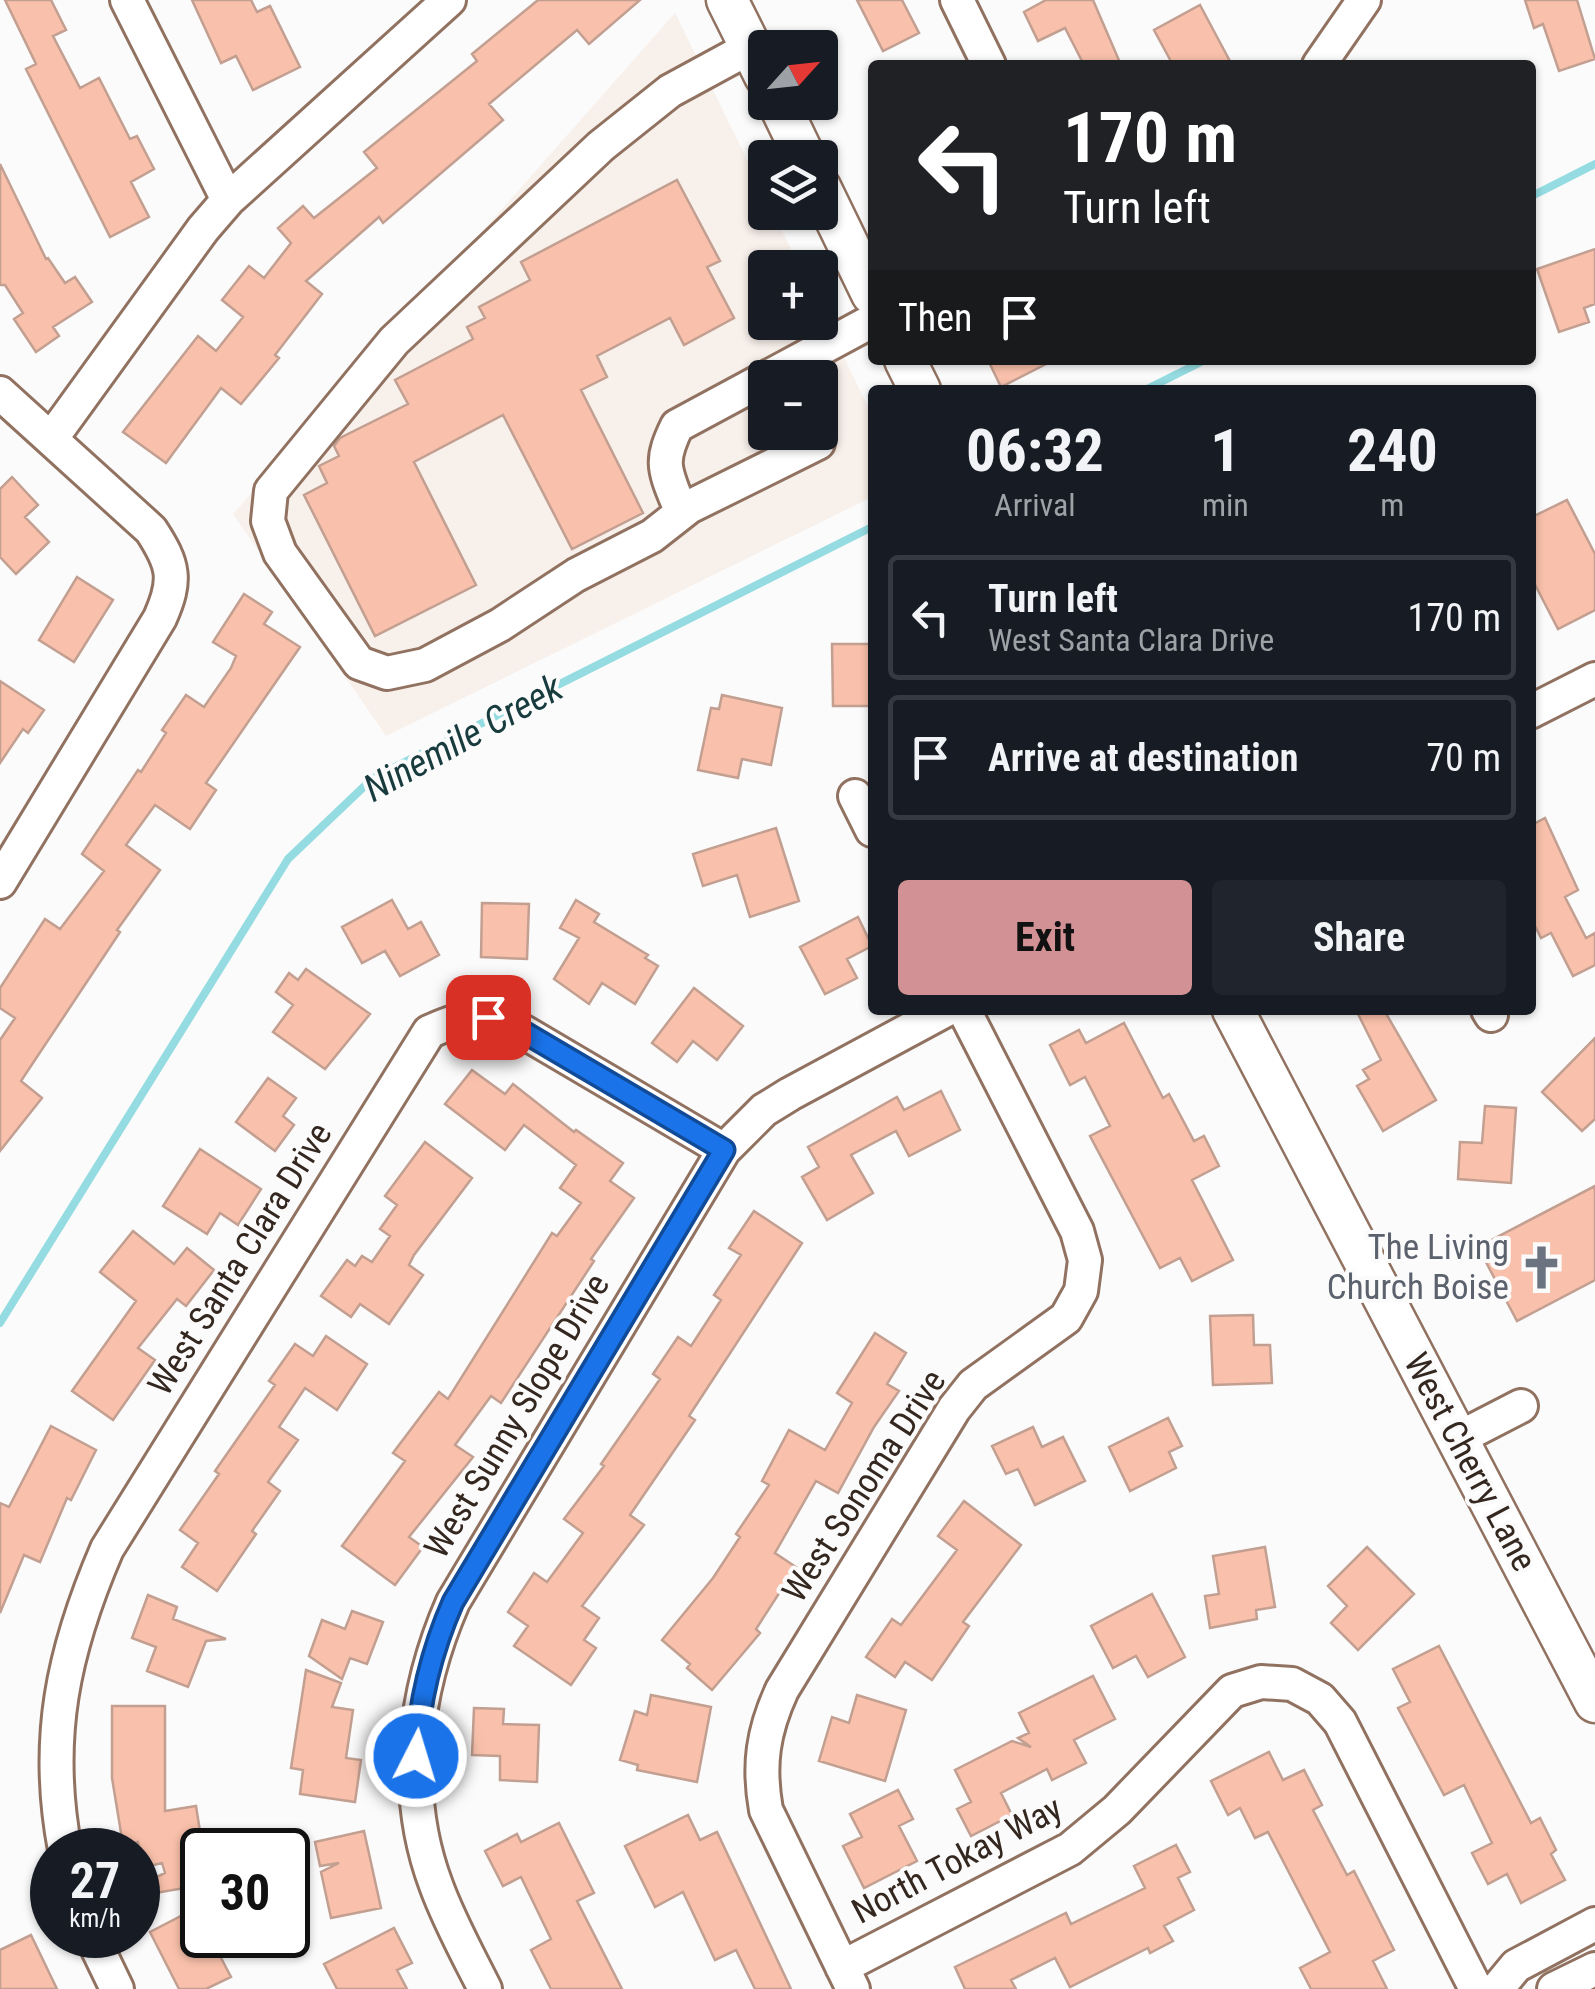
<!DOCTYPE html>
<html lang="en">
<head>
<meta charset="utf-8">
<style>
	:root { --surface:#171b24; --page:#20242c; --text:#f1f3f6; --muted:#9ea1a6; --line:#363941; --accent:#d29194 }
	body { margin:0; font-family:"Roboto Condensed",sans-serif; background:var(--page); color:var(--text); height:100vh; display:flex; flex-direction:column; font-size:38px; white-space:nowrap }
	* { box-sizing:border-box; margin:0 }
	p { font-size:32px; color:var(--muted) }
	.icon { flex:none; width:55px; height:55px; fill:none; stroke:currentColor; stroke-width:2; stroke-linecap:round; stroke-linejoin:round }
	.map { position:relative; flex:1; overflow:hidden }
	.drawer { position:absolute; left:868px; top:385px; width:668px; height:630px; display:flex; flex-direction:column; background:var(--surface); border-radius:10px; box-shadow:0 2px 8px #0004 }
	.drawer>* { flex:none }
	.top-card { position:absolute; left:868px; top:60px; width:668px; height:305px; border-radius:10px; box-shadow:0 2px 8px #0004; background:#202124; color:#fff; overflow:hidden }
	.needle { width:65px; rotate:63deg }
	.fabs { position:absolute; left:748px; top:30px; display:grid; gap:20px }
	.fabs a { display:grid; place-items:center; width:90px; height:90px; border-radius:10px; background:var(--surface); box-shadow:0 2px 8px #0004; font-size:50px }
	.speed { position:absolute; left:30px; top:1828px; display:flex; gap:20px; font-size:50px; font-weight:700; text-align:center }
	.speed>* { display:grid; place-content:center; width:130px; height:130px; border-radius:50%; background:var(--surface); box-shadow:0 2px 8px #0004; line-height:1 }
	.speed small { font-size:25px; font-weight:400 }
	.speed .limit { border:5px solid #111; border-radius:15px; background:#fff; color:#111 }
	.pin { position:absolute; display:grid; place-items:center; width:85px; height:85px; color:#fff; margin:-42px; border-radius:20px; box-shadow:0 5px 15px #0006 }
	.me { position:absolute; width:110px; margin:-55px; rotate:5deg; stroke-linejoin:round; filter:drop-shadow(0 0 8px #0008) }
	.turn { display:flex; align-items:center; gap:35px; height:210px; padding:0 30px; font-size:45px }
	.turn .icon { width:130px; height:130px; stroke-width:2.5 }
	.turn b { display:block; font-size:70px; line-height:85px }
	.then { display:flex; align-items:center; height:95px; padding:0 30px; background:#0003; gap:20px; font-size:38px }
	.eta { display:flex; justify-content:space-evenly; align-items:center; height:170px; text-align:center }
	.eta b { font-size:60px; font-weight:700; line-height:70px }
	.primary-button { display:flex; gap:20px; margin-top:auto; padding:20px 30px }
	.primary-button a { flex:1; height:115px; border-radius:10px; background:var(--accent); color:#111; font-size:40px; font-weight:700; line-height:115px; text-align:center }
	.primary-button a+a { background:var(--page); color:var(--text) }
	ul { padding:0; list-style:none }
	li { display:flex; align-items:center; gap:30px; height:125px; margin:0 20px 15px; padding:0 10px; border:5px solid var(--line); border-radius:10px }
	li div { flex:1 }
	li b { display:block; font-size:38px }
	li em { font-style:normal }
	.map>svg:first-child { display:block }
	.built { fill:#f8f0eb; fill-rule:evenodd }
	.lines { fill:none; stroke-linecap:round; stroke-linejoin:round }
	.stream { stroke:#94dce1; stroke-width:8 }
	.building { fill:#f9c1ab; stroke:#c29f91; stroke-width:2.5 }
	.minor-casing { stroke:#917261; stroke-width:38 }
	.major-casing { stroke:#917261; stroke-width:45 }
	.minor { stroke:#fff; stroke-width:32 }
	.major { stroke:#fff; stroke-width:40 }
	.route-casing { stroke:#114b97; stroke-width:25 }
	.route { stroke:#1a73e8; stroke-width:18 }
	.labels { text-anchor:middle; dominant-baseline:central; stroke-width:8; stroke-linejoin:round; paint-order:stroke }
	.worship-label { font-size:35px; fill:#5b616d; stroke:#fbfbfb; text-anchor:end }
	.street-label { font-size:35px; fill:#342720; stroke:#fbfbfb }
	.water-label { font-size:38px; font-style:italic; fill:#183b3e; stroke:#fbfbfb }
</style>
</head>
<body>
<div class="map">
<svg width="1595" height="1989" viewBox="0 0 1595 1989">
	<rect width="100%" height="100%" fill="#fbfbfb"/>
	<!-- built -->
	<path class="built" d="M 675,13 L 765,196 L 765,212 L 773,213 L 800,267 L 765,268 L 765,322 L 820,322 L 820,308 L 872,415 L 872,497 L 386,736 L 233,514 ZM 765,378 L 820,378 L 820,432 L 765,432 Z"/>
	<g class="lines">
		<!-- stream -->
		<path class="stream" d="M 1530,197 L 1595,164
			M 1145,390 L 1205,360
			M 0,1323 L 288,859 L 373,778 L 872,527"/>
	</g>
	<!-- building -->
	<path class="building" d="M 5,0 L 51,0 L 66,30 L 53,36 L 80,88 L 99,78 L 130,139 L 137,136 L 154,169 L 131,182 L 149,217 L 110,237 L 26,69 L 36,64 Z
		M 192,0 L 251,0 L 257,12 L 270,6 L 300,67 L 253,90 L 236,56 L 221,63 Z
		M 538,0 L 640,0 L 589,44 L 577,30 L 489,104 L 503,120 L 383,223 L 379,217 L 306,281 L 322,294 L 275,355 L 279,358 L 241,404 L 221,388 L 166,463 L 123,432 L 198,336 L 216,351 L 243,317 L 222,300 L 249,266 L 264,278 L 291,243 L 278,228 L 303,206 L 314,218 L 377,168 L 364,152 L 477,61 L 472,54 Z
		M 857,0 L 902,0 L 919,33 L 883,51 Z
		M 1046,0 L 1093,0 L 1121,65 L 1084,65 L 1065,28 L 1038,41 L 1024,12 Z
		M 1525,0 L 1577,0 L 1595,59 L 1559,71 L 1543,24 L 1534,28 Z
		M 1200,5 L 1232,65 L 1173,65 L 1154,30 Z
		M 0,164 L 46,259 L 48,258 L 65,283 L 75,277 L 92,302 L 53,327 L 59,336 L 36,352 L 14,319 L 23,313 L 5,285 L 0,285 Z
		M 677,180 L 720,261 L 707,267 L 734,318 L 684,345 L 670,318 L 597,356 L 607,377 L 581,390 L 643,513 L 572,549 L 503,415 L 414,462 L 476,585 L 375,636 L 304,495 L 327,483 L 319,466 L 339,456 L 334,446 L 340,438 L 408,404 L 395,380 L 473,339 L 467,327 L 485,318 L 479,307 L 530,280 L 521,262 Z
		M 1595,249 L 1595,304 L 1584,308 L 1589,322 L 1559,332 L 1537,269 Z
		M 988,360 L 1054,360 L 1001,387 Z
		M 12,477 L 38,505 L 25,517 L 49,542 L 16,574 L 0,557 L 0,489 Z
		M 1567,500 L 1595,554 L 1595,610 L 1558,629 L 1530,575 L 1530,518 Z
		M 77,577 L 113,600 L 74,662 L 39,640 Z
		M 244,594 L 272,612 L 264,624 L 300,647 L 206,783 L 216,790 L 190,829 L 155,805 L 126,845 L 160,870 L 117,930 L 120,932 L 21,1081 L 42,1098 L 0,1151 L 0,1040 L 15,1018 L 0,1008 L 0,988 L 45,919 L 60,929 L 104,871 L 82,854 L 138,770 L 141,772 L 166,733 L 162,730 L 186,695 L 204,707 L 231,668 L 236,656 L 213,642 Z
		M 832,644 L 872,644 L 872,706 L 833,706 Z
		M 0,681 L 44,710 L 28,733 L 23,729 L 0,763 Z
		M 722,695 L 782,708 L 771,765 L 742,759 L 738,778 L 698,770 L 711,708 L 719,709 Z
		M 1545,818 L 1578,890 L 1565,897 L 1586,938 L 1595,933 L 1595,965 L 1573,976 L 1551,933 L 1541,938 L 1530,916 L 1530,826 Z
		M 776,828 L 799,901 L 750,917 L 737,875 L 703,886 L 693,854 Z
		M 392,900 L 408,929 L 421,922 L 439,955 L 400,976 L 385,951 L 362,963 L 342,927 Z
		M 576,900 L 599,914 L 594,922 L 648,955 L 645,958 L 658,966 L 635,1004 L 602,983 L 589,1004 L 554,979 L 579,938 L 560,928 Z
		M 482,903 L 529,904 L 527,959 L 481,957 Z
		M 858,917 L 872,946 L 847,959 L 857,978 L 825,994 L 800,947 Z
		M 306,969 L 370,1014 L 325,1069 L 273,1032 L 293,1005 L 276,992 L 289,973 L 298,980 Z
		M 694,988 L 743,1026 L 717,1060 L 693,1041 L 677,1062 L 652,1043 Z
		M 1356,1010 L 1384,1010 L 1436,1100 L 1383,1131 L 1357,1086 L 1369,1079 L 1363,1070 L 1381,1060 Z
		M 1124,1023 L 1163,1098 L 1169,1094 L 1194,1141 L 1204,1136 L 1219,1166 L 1192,1180 L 1233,1260 L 1192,1281 L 1180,1258 L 1160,1268 L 1090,1136 L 1110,1126 L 1085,1077 L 1070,1085 L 1050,1045 L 1079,1030 L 1086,1043 Z
		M 1595,1038 L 1595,1119 L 1582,1131 L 1542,1092 Z
		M 472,1070 L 505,1094 L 513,1084 L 574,1132 L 576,1130 L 623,1163 L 610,1181 L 634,1198 L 591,1259 L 594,1261 L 501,1403 L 491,1396 L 455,1445 L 473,1457 L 409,1537 L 423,1547 L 395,1585 L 342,1546 L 405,1461 L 393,1453 L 439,1392 L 448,1399 L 552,1233 L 557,1236 L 581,1203 L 560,1188 L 576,1165 L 524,1125 L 505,1150 L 445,1104 Z
		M 268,1078 L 296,1098 L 283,1116 L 294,1125 L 275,1151 L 236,1122 Z
		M 941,1091 L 960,1130 L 909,1156 L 896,1131 L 851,1155 L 873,1193 L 827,1220 L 802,1177 L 819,1167 L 808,1147 L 897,1097 L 904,1110 Z
		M 1485,1106 L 1516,1108 L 1511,1183 L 1458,1179 L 1460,1142 L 1482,1143 Z
		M 425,1142 L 472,1178 L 414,1255 L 409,1265 L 423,1275 L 389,1324 L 360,1304 L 351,1317 L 321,1296 L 347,1260 L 355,1266 L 362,1256 L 372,1262 L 390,1236 L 380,1229 L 397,1205 L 385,1196 Z
		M 200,1149 L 261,1189 L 238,1225 L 220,1213 L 207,1234 L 163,1206 Z
		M 1595,1186 L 1595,1280 L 1517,1321 L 1478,1247 Z
		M 754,1211 L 802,1243 L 689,1416 L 695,1420 L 630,1515 L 644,1525 L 582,1606 L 599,1618 L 584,1640 L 596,1648 L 571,1685 L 514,1646 L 528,1626 L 508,1612 L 534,1573 L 547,1582 L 583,1533 L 564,1519 L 604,1466 L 601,1464 L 660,1379 L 653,1374 L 678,1337 L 691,1346 L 721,1300 L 714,1295 L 741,1255 L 729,1248 Z
		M 133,1231 L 174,1264 L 187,1248 L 214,1270 L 186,1306 L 177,1299 L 138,1348 L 155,1360 L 113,1420 L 72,1391 L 136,1301 L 100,1272 Z
		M 1253,1315 L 1254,1345 L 1270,1345 L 1272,1383 L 1213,1385 L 1210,1316 Z
		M 875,1333 L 906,1353 L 887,1384 L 899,1391 L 874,1427 L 838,1493 L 816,1481 L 775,1553 L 796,1567 L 756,1629 L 760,1633 L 712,1690 L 687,1668 L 690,1664 L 662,1640 L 713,1578 L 740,1537 L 736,1534 L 769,1485 L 762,1481 L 789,1430 L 825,1450 L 852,1403 L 837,1393 Z
		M 326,1336 L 367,1364 L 337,1410 L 305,1388 L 279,1427 L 298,1440 L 268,1482 L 280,1491 L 252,1531 L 256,1534 L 217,1591 L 182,1567 L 198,1543 L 180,1530 L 219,1474 L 215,1471 L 275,1385 L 269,1381 L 295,1344 L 313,1356 Z
		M 1168,1418 L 1182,1446 L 1169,1452 L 1176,1468 L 1130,1491 L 1109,1447 Z
		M 51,1426 L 96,1450 L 71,1500 L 67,1498 L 40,1562 L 24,1555 L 0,1613 L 0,1503 L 9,1507 Z
		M 1033,1427 L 1042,1447 L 1063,1437 L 1085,1481 L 1035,1505 L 1018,1469 L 1006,1474 L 992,1446 Z
		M 964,1501 L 1021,1545 L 963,1622 L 969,1626 L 932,1680 L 905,1662 L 895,1677 L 866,1657 L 892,1619 L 901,1625 L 957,1550 L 938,1536 Z
		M 1265,1547 L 1275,1607 L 1256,1610 L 1257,1619 L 1210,1628 L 1205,1596 L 1219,1594 L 1213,1556 Z
		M 1367,1547 L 1414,1594 L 1358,1650 L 1331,1623 L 1347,1606 L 1328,1586 Z
		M 1152,1594 L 1185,1657 L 1148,1677 L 1136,1656 L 1113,1668 L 1091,1626 Z
		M 148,1595 L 177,1607 L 173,1619 L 226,1639 L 206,1641 L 188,1687 L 147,1671 L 156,1647 L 132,1638 Z
		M 352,1611 L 383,1622 L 367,1664 L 350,1658 L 342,1679 L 309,1656 L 322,1620 L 345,1629 Z
		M 1439,1646 L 1531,1823 L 1540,1818 L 1556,1850 L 1551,1854 L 1565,1880 L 1521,1903 L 1507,1874 L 1488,1884 L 1472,1853 L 1492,1843 L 1464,1785 L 1444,1795 L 1398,1708 L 1410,1702 L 1393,1669 Z
		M 306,1670 L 341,1683 L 332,1707 L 353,1710 L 346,1758 L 361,1760 L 355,1802 L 300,1794 L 303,1770 L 291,1768 Z
		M 1093,1676 L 1115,1719 L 1074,1740 L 1086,1763 L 1052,1780 L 1047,1769 L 1001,1793 L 1012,1815 L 971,1836 L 957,1809 L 971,1802 L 955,1770 L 1012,1741 L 1031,1747 L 1018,1738 L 1029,1733 L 1019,1713 Z
		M 651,1695 L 711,1707 L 697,1782 L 637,1770 L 638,1765 L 620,1760 L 635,1711 L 647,1715 Z
		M 857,1695 L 906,1710 L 885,1781 L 819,1761 L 832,1717 L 849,1723 Z
		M 112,1706 L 165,1706 L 165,1811 L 196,1806 L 202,1844 L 202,1885 L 138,1896 L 138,1886 L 165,1873 L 162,1863 L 142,1868 L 138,1842 L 123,1845 L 112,1778 Z
		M 474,1708 L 504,1709 L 503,1724 L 539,1725 L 537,1782 L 500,1780 L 500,1756 L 472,1755 Z
		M 1269,1752 L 1283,1780 L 1304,1770 L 1322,1805 L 1313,1810 L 1347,1875 L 1354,1871 L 1394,1950 L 1373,1961 L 1387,1989 L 1311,1989 L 1300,1968 L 1330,1952 L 1268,1832 L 1255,1838 L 1240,1808 L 1228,1815 L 1211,1781 Z
		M 898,1790 L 913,1819 L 899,1826 L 917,1861 L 864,1888 L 843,1846 L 862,1837 L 850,1814 Z
		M 688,1815 L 700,1840 L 717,1832 L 791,1989 L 755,1989 L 736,1950 L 715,1960 L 683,1892 L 655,1907 L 625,1846 Z
		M 559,1823 L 594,1893 L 577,1901 L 622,1989 L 551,1989 L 531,1950 L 551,1939 L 521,1877 L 503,1886 L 485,1851 L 517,1834 L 521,1842 Z
		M 364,1831 L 381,1908 L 331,1918 L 321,1872 L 339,1863 L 320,1866 L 315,1842 Z
		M 1176,1845 L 1190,1872 L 1178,1878 L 1194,1910 L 1164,1926 L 1173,1941 L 1150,1953 L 1148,1948 L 1070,1987 L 1055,1958 L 1011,1980 L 1016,1989 L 965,1989 L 955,1967 L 1066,1913 L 1071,1924 L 1145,1888 L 1134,1866 Z
		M 181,1916 L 192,1938 L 202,1933 L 209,1935 L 231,1977 L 206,1989 L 179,1989 L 150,1932 Z
		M 394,1928 L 412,1963 L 397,1970 L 407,1989 L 337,1989 L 324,1964 Z
		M 31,1935 L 57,1989 L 0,1989 L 0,1950 Z"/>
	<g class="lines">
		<defs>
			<path id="minor" d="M 127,0 L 228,200
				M 957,0 L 989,65
				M 1319,65 L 1364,0
				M 0,393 L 151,530 C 174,565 177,580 160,618 L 0,882
				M 813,432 L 818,443 L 689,507 L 677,501 C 663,467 661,459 677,426 L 872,321
				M 51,439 L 203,229 L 228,200 L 449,0
				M 689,507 L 652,536 L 576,575 L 500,625 L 425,665 L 387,673 L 359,663 L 280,553 L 268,521 L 271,491 L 394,341 L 601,146 L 670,91 L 751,47
				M 1530,712 L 1595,679
				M 855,796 L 872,830
				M 1488,1010 L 1491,1015
				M 1457,1439 L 1521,1406
				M 65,1850 C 44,1739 63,1651 107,1549 L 429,1032 C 465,1015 480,1014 517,1028 L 724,1150
				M 91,1935 L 117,1989
				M 842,1967 L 1070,1849 L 1117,1810 L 1232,1691 L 1261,1682 L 1292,1684 L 1320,1699 L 1340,1722 L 1476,1989
				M 485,1989 C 468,1955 449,1921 436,1885 C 401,1792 414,1691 453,1602 L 724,1150 L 764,1110 L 790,1094 L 946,1010
				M 853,1989 L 766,1810 C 758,1765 763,1731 782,1690 L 954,1409 L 973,1385 L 1066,1318 L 1081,1291 L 1085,1260 L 1077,1231 L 964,1010
				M 1497,1989 L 1516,1966 L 1595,1924
				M 1554,1989 L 1595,1969"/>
			<path id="major" d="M 727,0 L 765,76
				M 778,102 L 805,158
				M 820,187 L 872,294
				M 905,360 L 920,390
				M 1233,1010 L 1595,1702"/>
		</defs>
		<!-- minor casing -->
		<use href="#minor" class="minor-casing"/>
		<!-- major casing -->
		<use href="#major" class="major-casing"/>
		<!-- minor -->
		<use href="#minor" class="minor"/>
		<!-- major -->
		<use href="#major" class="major"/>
	</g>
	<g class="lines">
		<defs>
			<path id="route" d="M 416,1756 C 419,1701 431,1652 453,1602 L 724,1150 L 517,1028 L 488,1017"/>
		</defs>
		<!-- route casing -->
		<use href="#route" class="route-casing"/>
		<!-- route -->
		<use href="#route" class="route"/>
	</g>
	<!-- icons -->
	<defs>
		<symbol id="church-bare" viewBox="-9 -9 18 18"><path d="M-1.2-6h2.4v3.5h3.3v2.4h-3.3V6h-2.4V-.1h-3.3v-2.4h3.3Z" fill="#6b7280" stroke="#fbfbfb" stroke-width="2.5" paint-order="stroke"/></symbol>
	</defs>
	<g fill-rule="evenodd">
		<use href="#church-bare" x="1510" y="1236" width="63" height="63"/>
	</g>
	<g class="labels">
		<!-- worship labels -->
		<g class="worship-label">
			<text x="1509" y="1247">The Living<tspan x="1509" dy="40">Church Boise</tspan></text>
		</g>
		<!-- street labels -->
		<g class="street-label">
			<text transform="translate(240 1259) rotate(-58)">West Santa Clara Drive</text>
			<text transform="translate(517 1416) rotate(-59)">West Sunny Slope Drive</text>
			<text transform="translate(1470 1462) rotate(62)">West Cherry Lane</text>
			<text transform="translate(864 1486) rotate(-57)">West Sonoma Drive</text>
			<text transform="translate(957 1860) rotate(-28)">North Tokay Way</text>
		</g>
		<!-- water labels -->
		<g class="water-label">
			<text transform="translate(463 738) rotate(-29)">Ninemile Creek</text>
		</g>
	</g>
</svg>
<div class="fabs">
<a><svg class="needle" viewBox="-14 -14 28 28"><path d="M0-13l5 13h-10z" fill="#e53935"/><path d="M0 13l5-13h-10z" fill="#9ea1a6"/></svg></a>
<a><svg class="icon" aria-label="layers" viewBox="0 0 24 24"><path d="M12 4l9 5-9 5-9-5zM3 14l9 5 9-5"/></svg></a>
<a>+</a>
<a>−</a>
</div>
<div class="speed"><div>27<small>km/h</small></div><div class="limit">30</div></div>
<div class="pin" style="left:488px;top:1017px;background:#d93025"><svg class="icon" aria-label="arrive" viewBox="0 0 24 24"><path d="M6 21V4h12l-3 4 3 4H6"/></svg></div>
<svg class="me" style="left:416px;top:1756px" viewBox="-20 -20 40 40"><circle r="17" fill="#1a73e8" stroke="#fff" stroke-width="3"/><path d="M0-11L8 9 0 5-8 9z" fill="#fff"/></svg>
<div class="top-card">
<div class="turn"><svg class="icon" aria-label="left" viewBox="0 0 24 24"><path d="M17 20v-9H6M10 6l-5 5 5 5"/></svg><div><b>170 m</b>Turn left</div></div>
<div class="then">Then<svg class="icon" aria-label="arrive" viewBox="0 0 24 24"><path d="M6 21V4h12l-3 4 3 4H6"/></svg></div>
</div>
<section class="drawer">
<div class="eta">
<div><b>06:32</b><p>Arrival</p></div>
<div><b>1</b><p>min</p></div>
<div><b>240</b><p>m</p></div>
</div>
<ul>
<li><svg class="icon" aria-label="left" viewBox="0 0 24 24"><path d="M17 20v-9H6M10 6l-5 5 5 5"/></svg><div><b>Turn left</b><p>West Santa Clara Drive</p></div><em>170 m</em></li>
<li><svg class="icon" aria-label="arrive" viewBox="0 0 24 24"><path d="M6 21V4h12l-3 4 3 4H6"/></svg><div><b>Arrive at destination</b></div><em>70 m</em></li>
</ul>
<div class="primary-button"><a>Exit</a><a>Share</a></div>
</section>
</div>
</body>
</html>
